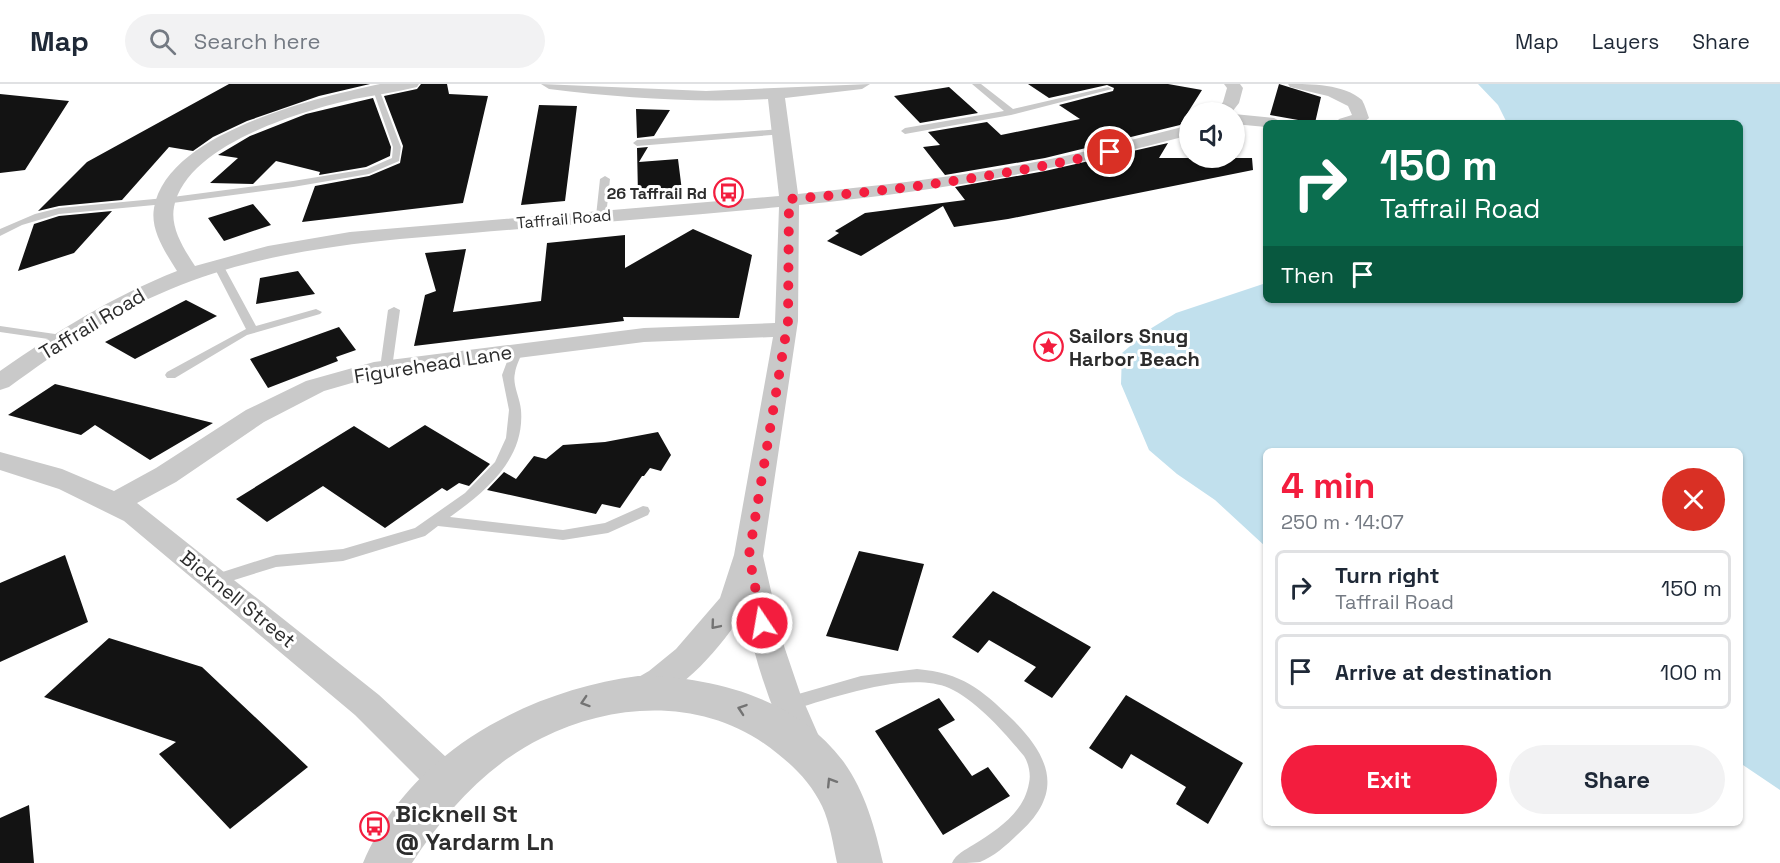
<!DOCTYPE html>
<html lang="en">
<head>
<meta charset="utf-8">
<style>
	:root { --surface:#fff; --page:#f2f2f3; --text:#1f2937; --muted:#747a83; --line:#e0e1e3; --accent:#f31d3e }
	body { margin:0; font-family:"Space Grotesk",sans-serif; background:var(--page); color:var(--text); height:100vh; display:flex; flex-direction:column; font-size:22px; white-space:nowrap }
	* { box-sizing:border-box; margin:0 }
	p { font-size:20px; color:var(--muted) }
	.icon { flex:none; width:33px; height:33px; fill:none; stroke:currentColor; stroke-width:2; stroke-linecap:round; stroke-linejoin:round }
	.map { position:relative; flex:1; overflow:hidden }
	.drawer { position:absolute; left:1263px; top:364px; width:480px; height:378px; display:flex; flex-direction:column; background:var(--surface); border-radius:9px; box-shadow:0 2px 4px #0004 }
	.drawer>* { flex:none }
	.hud { position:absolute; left:1263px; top:36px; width:480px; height:183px; border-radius:9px; box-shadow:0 2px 4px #0004; background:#0b6e4f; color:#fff; overflow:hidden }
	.buttons { position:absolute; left:1179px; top:18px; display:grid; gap:12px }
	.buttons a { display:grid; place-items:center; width:66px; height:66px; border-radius:50%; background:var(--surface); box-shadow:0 2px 4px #0004; font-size:30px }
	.pin { position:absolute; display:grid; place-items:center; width:51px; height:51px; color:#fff; margin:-26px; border:3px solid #fff; border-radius:50%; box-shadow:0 2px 6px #0007 }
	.me { position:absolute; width:66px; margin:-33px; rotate:348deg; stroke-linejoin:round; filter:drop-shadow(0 0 4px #0008) }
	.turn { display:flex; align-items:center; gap:21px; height:126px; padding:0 18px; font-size:27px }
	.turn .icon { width:78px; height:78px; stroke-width:2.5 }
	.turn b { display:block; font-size:42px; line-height:51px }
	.then { display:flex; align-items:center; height:57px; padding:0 18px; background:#0003; gap:12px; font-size:22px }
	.round { display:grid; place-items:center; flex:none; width:63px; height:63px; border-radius:32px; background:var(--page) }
	.head { display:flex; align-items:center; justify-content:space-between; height:102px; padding:0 18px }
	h1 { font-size:36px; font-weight:700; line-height:45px; color:var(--accent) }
	.action { display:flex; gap:12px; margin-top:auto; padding:12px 18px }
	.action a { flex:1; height:69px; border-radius:36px; background:var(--accent); color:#fff; font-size:24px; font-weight:700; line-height:69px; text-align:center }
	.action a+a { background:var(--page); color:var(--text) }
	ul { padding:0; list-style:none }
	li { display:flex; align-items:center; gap:18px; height:75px; margin:0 12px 9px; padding:0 6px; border:3px solid var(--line); border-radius:9px }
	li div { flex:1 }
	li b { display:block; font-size:22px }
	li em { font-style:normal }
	header { display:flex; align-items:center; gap:36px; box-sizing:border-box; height:84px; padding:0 30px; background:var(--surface); border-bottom:2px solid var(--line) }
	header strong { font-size:28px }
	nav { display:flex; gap:33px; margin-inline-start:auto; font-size:21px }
	.search { width:420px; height:54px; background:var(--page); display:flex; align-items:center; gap:15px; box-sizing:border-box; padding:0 21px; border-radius:33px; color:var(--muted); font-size:22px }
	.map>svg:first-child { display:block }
	.water { fill:#c1e0ed }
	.building { fill:#131313 }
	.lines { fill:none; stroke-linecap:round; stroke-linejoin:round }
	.service { fill:#c9c9c9; fill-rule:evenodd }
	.minor { fill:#c9c9c9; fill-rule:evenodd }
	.tertiary { fill:#c9c9c9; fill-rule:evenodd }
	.oneway { stroke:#737373 }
	.route { stroke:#f31d3e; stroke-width:10; stroke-dasharray:0 18 }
	.labels { text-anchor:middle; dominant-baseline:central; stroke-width:6; stroke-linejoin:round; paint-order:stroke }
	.far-poi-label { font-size:16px; font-weight:bold; fill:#2c2c2c; stroke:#fff; text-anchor:end }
	.far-street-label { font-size:16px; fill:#2c2c2c; stroke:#fff }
	.street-label { font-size:20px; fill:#2c2c2c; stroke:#fff }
	.poi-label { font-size:20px; font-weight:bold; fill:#2c2c2c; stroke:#fff; text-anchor:start }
	.near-poi-label { font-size:24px; font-weight:bold; fill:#2c2c2c; stroke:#fff; text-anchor:start }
</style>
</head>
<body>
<header>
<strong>Map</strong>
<div class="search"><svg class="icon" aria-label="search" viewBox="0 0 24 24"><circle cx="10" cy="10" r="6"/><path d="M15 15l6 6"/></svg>Search here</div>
<nav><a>Map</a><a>Layers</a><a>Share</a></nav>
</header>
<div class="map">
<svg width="1780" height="779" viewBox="0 0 1780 779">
	<rect width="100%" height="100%" fill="#fff"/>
	<!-- water -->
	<path class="water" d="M 1478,0 L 1780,0 L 1780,706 L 1740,679 L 1740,368 L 1266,368 L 1266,463 L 1215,416 L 1177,390 L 1149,366 L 1121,300 L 1122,269 L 1150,245 L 1176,229 L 1266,199 L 1266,216 L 1740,216 L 1740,39 L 1507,39 L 1498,21 Z"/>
	<!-- building -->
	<path class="building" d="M 229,0 L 370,0 L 319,12 L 247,37 L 213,53 L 193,67 L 169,63 L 122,116 L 59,122 L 38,127 L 87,78 Z
		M 421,0 L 447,0 L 449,10 L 488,12 L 463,119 L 302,138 L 315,102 L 369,92 L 400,79 L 403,62 L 384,12 L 417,5 Z
		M 1028,0 L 1168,0 L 1202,6 L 1180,41 L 1045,74 L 945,91 L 923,63 L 940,61 L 928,48 L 987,38 L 1001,51 L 1080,35 L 1059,21 L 1113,7 L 1114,4 L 1107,1 L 1049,14 Z
		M 1279,0 L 1321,13 L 1315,39 L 1270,31 Z
		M 949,3 L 978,29 L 920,39 L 894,12 Z
		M 0,10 L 69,17 L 25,86 L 0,89 Z
		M 373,14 L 391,63 L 390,72 L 366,83 L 319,91 L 320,88 L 276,77 L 253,100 L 210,99 L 238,74 L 218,71 L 250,52 L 306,30 Z
		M 539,21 L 577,22 L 565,117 L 521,121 Z
		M 636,25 L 670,26 L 654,52 L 637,54 Z
		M 1168,59 L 1159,74 L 1252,74 L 1253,86 L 1008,135 L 954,143 L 943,122 L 861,172 L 827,157 L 839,149 L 835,147 L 865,129 L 965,116 L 955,103 L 1045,87 Z
		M 648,63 L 639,78 L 678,75 L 682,107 L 638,111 L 637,64 Z
		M 253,120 L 271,141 L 224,157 L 208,134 Z
		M 112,127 L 74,169 L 18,187 L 34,140 L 59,132 Z
		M 693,145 L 752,171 L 739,234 L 623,233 L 624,237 L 414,262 L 425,211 L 436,207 L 425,169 L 466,165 L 453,228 L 541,217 L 547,159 L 625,151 L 625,184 Z
		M 298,187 L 315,210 L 256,220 L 260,194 Z
		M 186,216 L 217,232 L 135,275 L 105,258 Z
		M 339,243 L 356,266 L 336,273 L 338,277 L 268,304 L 250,275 Z
		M 55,300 L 108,313 L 213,339 L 150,376 L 95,341 L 81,351 L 8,331 Z
		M 425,341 L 490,380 L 469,402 L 459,399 L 447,407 L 442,404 L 385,444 L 323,402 L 267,438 L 236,415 L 354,342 L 389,364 Z
		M 658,348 L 671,371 L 661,387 L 650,384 L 644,392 L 642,392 L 620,424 L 602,420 L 596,430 L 487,406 L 504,388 L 516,395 L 534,372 L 546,375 L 563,361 L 605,358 Z
		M 859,467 L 924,480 L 898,567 L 826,552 Z
		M 65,471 L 88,538 L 0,578 L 0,499 Z
		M 993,507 L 1091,563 L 1052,614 L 1024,597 L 1036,583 L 989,556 L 978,569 L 952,553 Z
		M 109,554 L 202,583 L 308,683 L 230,745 L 159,670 L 176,658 L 44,613 Z
		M 1126,611 L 1243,679 L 1208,740 L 1176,720 L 1186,703 L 1131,670 L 1122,685 L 1089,664 Z
		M 939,614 L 955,636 L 938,645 L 972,692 L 988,683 L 1010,712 L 943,751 L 875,647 Z
		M 29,721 L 34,779 L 0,779 L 0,734 Z"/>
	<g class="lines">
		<!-- service -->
		<path class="service" d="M 972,0 L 981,0 L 1013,25 L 1108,3 L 1112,5 L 1011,31 L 905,50 L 901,47 L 905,44 L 1004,27 Z
			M 372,3 L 379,5 L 401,63 L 399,77 L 369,90 L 293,103 L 165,120 L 59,130 L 22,141 L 0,152 L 0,145 L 35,130 L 59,124 L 165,114 L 293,97 L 367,85 L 392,74 L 393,63 Z
			M 781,45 L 785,48 L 784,50 L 637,62 L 633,59 L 637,56 Z
			M 605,92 L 610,95 L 606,132 L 601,135 L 596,132 L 600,95 Z
			M 218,178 L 223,181 L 256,242 L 316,225 L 322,228 L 320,230 L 247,251 L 175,294 L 167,294 L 165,291 L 167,288 L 246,245 L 213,181 Z
			M 394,223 L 400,226 L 392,284 L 386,288 L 380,284 L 388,226 Z
			M 0,242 L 62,251 L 68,254 L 62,257 L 0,248 Z
			M 517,263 L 523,267 C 520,274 516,282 515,289 C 512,300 520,314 521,326 C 525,375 486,407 450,433 L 563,446 L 605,439 L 643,422 L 648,423 L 650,427 L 648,431 L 608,449 L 563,456 L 438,442 L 425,452 L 343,477 L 276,483 L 215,502 L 210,500 L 207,496 L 210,492 L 276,471 L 343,465 L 415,444 L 465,409 L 495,378 L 506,354 L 509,326 L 502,291 L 511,267 Z
			M 917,585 C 962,589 981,605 1012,635 C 1052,675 1064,710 1017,751 C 1007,761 993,773 980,778 C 973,779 960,779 952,779 C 956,770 965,766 973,761 C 997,746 1024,729 1029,699 C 1031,691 1029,680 1024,672 C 1006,650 976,616 949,604 C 907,586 830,615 788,627 L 782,625 L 780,620 L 782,615 L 788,613 L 861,592 Z"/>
		<!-- minor -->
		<path class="minor" d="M 380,0 L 419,0 L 417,3 C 396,8 375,11 354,15 C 301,27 186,61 174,123 C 170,144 184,165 195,182 L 268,162 L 350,148 L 779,112 L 768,15 C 695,19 622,14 549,5 L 541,0 L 706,7 L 870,0 L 862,5 L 785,14 L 798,110 C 874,102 950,94 1025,80 C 1080,70 1135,55 1190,41 L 1190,51 C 1061,86 931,108 799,121 L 798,237 L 763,472 L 783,559 L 800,609 L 824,664 L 819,675 L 807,680 L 795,675 C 772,627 755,579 745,527 C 720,563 685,607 642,622 L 630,618 L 625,608 L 630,598 L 649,587 L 676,565 L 720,514 L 734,471 L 773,253 L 644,258 L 376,292 L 324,307 L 264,338 L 176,398 L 137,419 L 379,611 L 460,686 L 465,698 L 460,710 L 447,714 L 434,710 L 355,631 L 124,437 L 59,405 L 0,386 L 0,368 L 62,385 L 114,407 L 156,384 L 246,326 L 306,297 L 374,278 L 644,244 L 775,239 L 779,123 C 677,133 574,140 472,149 C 370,157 267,165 171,205 C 112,229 60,266 9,303 L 0,306 L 0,287 C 56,248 113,212 177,187 C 166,169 150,147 154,124 C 167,48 316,14 380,0 Z
			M 1224,0 L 1240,0 L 1243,4 L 1239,19 L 1232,28 L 1216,28 L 1223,18 L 1227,4 Z
			M 1288,0 C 1311,0 1344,0 1362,16 C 1365,21 1367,29 1369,34 L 1363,39 L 1336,39 L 1339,35 L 1352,31 L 1348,22 L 1328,12 L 1290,3 Z
			M 1234,30 L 1274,34 L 1283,39 L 1266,39 L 1266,43 L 1234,40 Z"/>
		<!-- tertiary -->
		<path class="tertiary" d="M 638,592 C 712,592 796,614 843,677 C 865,707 875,744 883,779 L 837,779 C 833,760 830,739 822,722 C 812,701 796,684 778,670 C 711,614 618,616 542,654 C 487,681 445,728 412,779 L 363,779 C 409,669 526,607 638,592 Z"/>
	</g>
	<!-- one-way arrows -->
	<defs><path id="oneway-chevron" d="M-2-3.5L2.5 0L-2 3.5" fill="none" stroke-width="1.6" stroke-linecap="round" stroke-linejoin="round" transform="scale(1.5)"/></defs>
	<g class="oneway">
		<use href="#oneway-chevron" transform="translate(715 541) rotate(130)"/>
		<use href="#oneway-chevron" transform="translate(585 618) rotate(162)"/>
		<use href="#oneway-chevron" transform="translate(742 625) rotate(-161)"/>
		<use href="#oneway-chevron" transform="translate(831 698) rotate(-122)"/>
	</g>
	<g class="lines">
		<!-- route -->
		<path class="route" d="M 762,539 L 749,471 L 788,237 L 789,115 C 897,107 1004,92 1110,68"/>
	</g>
	<!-- icons -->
	<defs>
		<symbol id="bus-ring" viewBox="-11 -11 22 22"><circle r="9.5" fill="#fff" stroke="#f31d3e" stroke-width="1.5"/><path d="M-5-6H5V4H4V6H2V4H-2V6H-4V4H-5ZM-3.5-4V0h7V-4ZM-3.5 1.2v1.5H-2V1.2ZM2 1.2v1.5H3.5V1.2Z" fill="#f31d3e"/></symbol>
		<symbol id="sight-ring" viewBox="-11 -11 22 22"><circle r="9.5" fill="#fff" stroke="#f31d3e" stroke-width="1.5"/><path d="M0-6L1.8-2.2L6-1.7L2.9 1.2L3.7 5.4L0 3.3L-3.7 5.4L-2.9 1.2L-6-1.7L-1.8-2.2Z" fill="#f31d3e"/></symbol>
	</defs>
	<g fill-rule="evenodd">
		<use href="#bus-ring" x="712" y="92" width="33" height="33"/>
		<use href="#sight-ring" x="1032" y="246" width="33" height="33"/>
		<use href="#bus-ring" x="358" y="726" width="33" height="33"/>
	</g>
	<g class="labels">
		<!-- far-poi labels -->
		<g class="far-poi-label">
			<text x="707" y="109">26 Taffrail Rd</text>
		</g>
		<!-- far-street labels -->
		<g class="far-street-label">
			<text transform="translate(564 135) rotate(-5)">Taffrail Road</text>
		</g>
		<!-- street labels -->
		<g class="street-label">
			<text transform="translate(92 240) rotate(-31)">Taffrail Road</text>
			<text transform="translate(433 280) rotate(-9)">Figurehead Lane</text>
			<text transform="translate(238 515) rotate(39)">Bicknell Street</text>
		</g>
		<!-- poi labels -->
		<g class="poi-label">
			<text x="1069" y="252">Sailors Snug<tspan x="1069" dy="23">Harbor Beach</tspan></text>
		</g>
		<!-- near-poi labels -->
		<g class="near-poi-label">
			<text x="395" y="729">Bicknell St<tspan x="395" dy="28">@ Yardarm Ln</tspan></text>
		</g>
	</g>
</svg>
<div class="buttons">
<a><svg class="icon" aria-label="sound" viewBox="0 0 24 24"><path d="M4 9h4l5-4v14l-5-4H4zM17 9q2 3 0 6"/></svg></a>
</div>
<div class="pin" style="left:1110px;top:68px;background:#d93025"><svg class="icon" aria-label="arrive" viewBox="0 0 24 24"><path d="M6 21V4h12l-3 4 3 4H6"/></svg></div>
<svg class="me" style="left:762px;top:539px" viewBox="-20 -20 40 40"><circle r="17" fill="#f31d3e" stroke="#fff" stroke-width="3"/><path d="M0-11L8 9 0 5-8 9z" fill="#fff"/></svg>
<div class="hud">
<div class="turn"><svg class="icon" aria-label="right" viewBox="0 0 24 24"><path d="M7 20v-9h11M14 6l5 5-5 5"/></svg><div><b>150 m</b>Taffrail Road</div></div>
<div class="then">Then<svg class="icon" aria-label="arrive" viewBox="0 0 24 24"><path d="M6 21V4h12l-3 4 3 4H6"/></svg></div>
</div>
<section class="drawer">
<div class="head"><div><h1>4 min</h1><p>250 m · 14:07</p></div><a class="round" style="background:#d93025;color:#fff"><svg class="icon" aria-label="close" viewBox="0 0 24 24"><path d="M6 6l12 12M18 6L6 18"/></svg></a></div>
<ul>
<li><svg class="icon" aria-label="right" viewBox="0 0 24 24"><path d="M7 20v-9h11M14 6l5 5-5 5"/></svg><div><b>Turn right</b><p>Taffrail Road</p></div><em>150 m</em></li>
<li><svg class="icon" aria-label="arrive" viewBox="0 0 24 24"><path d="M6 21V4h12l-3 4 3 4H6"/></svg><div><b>Arrive at destination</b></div><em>100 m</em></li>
</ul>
<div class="action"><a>Exit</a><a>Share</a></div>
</section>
</div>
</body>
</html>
